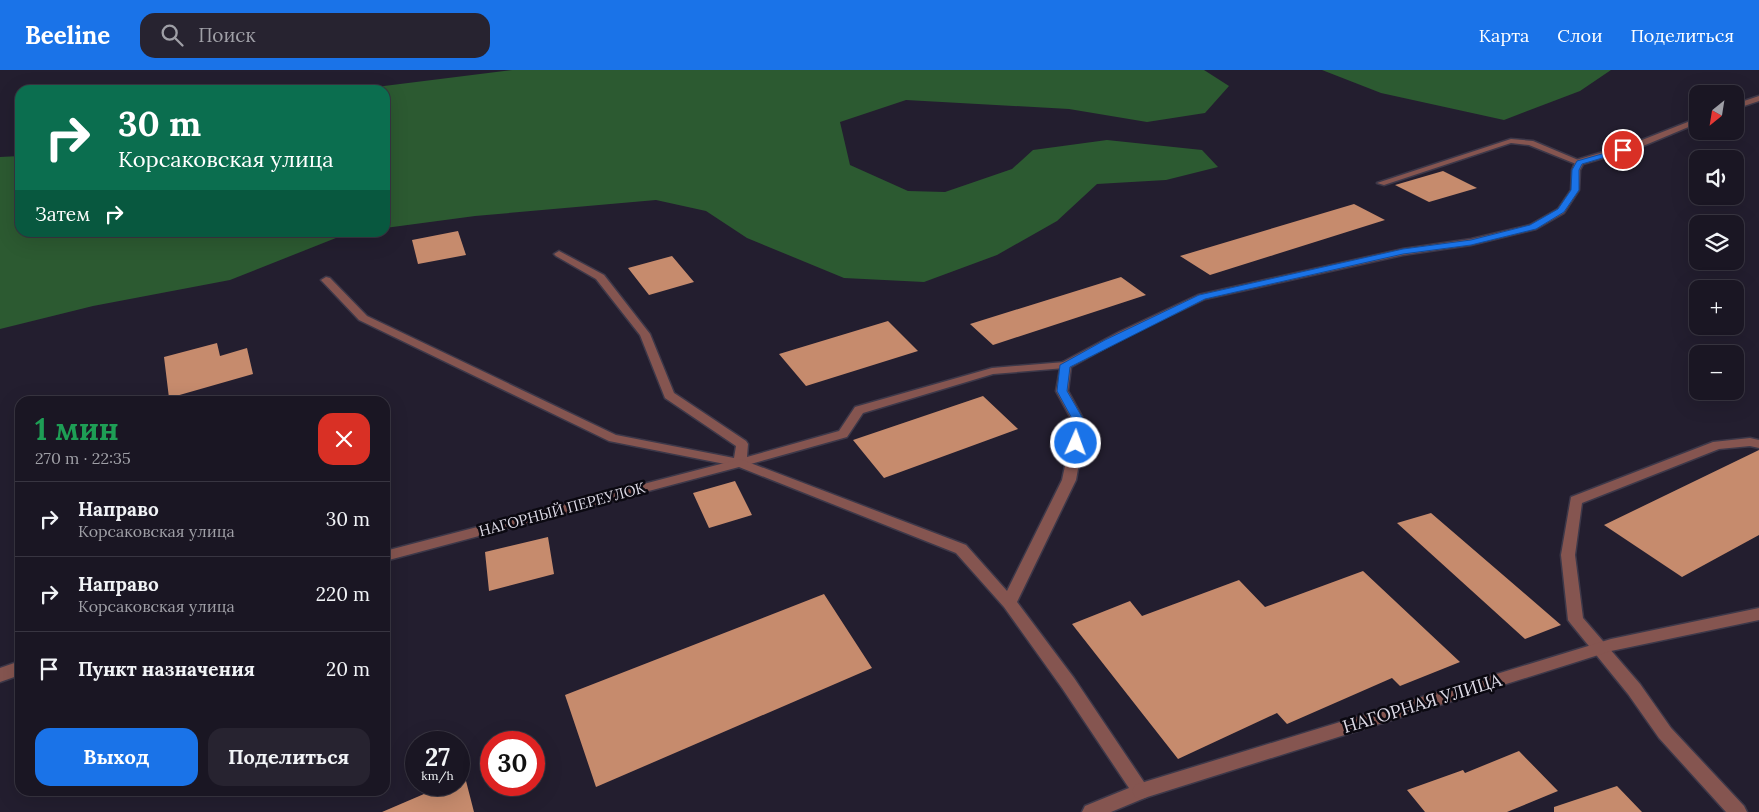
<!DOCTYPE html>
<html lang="ru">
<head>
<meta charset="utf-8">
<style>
	:root { --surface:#1a1623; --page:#272330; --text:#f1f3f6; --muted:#9f9fa6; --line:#383541; --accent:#1a73e8 }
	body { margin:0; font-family:Lora,serif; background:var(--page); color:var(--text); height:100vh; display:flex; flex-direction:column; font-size:19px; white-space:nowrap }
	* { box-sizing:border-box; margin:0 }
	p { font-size:16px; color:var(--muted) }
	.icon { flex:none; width:28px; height:28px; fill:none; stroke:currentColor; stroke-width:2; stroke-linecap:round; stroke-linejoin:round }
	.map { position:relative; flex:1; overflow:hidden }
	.panel { position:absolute; left:15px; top:326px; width:375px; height:400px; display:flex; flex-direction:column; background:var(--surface); border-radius:15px; box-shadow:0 5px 20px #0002,0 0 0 1px var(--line) }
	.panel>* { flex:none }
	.top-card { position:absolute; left:15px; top:15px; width:375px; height:152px; border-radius:15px; box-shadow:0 5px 20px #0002,0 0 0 1px var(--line); background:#0b6e4f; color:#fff; overflow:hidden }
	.needle { width:32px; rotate:210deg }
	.fabs { position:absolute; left:1689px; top:15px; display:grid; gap:10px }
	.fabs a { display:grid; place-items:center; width:55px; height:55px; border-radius:10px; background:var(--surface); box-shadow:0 5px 20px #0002,0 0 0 1px var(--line); font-size:25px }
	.speed { position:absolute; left:405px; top:661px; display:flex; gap:10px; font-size:25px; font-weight:700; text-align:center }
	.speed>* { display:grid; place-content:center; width:65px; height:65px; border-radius:50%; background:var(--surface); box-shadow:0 5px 20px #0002,0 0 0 1px var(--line); line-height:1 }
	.speed small { font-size:12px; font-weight:400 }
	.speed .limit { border:8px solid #d22; background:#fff; color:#111 }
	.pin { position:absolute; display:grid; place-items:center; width:42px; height:42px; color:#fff; margin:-21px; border:2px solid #fff; border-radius:50%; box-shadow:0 1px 5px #0007 }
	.me { position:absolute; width:55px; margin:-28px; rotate:2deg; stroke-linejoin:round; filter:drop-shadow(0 0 4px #0008) }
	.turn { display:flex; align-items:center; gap:18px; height:105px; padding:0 20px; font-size:22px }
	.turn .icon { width:65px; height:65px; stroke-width:2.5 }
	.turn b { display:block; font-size:35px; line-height:42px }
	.then { display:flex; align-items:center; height:48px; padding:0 20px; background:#0003; gap:10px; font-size:19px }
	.round { display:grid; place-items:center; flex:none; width:52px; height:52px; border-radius:15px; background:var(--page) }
	.head { display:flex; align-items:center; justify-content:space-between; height:85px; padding:0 20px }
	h1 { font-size:30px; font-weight:700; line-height:38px; color:#1e9e55 }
	.button { display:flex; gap:10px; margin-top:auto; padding:10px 20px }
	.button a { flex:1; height:58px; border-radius:15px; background:var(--accent); color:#fff; font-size:20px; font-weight:700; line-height:58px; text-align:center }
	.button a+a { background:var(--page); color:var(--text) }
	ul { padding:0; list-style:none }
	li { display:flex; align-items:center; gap:15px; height:75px; padding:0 20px; border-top:1px solid var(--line) }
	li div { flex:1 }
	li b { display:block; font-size:19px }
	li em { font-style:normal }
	header { display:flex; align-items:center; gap:30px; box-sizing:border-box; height:70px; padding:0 25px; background:var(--accent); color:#fff }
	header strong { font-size:24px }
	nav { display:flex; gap:28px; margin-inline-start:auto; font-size:18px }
	.search { width:350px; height:45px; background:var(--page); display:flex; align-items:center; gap:12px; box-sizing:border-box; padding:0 18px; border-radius:15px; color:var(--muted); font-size:19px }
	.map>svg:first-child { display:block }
	.forest { fill:#2c5a31 }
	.building { fill:#c68b6d }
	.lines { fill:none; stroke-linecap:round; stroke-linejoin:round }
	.service-casing { stroke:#3d3849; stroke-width:3 }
	.minor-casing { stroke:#3d3849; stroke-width:3 }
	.tertiary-casing { stroke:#3d3849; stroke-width:3 }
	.service { fill:#855550; fill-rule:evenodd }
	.minor { fill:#855550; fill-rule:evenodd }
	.tertiary { fill:#855550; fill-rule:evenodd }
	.route { fill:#1a73e8; stroke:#114b97 }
	.labels { text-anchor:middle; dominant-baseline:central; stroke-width:5; stroke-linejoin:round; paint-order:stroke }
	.street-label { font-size:15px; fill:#dddae6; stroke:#0b0911 }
	.near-street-label { font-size:18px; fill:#dddae6; stroke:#0b0911 }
</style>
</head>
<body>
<header>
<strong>Beeline</strong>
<div class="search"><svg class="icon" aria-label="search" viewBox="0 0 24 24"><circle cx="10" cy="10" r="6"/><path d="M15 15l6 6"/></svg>Поиск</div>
<nav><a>Карта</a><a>Слои</a><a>Поделиться</a></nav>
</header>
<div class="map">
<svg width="1759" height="742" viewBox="0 0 1759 742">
	<rect width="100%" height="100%" fill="#231e2f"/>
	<!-- forest -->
	<path class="forest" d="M 512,0 L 1204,0 L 1229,16 L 1205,43 L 1147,52 L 1069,39 L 906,30 L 840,52 L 850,95 L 908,121 L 945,122 L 1012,99 L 1033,80 L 1107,70 L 1202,80 L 1218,97 L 1166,110 L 1097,114 L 1057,151 L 997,185 L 924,212 L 844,208 L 747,168 L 706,141 L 656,130 L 475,146 L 385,158 L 385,20 L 352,20 Z
		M 1322,0 L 1611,0 L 1580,21 L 1504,50 L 1381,23 Z
		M 20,86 L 20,162 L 355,163 L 346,164 L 230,210 L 93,236 L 0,259 L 0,87 Z"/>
	<!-- building -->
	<path class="building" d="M 1443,101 L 1477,118 L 1429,132 L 1395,115 Z
		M 1354,134 L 1385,150 L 1210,205 L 1180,186 Z
		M 458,161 L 466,185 L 418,194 L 412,170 Z
		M 672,186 L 694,212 L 649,225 L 628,198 Z
		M 1121,207 L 1146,225 L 993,275 L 970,254 Z
		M 888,251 L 918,281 L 806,316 L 779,284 Z
		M 217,273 L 220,286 L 247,278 L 253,304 L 169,328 L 164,287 Z
		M 983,326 L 1018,359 L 884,408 L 853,370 Z
		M 1759,380 L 1759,465 L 1682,507 L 1604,455 Z
		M 735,411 L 752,445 L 709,458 L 693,423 Z
		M 1431,443 L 1561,555 L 1525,569 L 1397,453 Z
		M 548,467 L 554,504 L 489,521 L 485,482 Z
		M 1363,501 L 1460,592 L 1400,616 L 1392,608 L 1287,654 L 1277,643 L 1178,689 L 1072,554 L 1130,531 L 1142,546 L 1239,510 L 1265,537 Z
		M 824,524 L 872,598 L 596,717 L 565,625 Z
		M 1519,681 L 1558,721 L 1507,742 L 1425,742 L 1407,720 L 1463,700 L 1465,703 Z
		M 465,707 L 474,742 L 382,742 L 445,715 L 459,715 L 459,709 Z
		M 1617,716 L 1642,742 L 1554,742 L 1554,737 Z"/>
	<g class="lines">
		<defs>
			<path id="service" d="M 1511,69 L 1533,71 L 1583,92 L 1576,94 L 1529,75 L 1511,73 L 1384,115 L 1377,113 Z
				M 559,181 L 604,205 L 650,264 L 674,323 L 746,371 L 748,374 L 747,387 L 839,361 L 855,337 L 992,298 L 1065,292 L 1071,295 L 1065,298 L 993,304 L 863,343 L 847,367 L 740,397 L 609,371 L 359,250 L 321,210 L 326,207 L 330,208 L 367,246 L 616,365 L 734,388 L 736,376 L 665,328 L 640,265 L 596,209 L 556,186 L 554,184 Z
				M 1750,368 L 1759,370 L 1759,378 L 1750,376 L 1719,379 L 1582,433 L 1575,485 L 1583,548 L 1640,614 L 1671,658 L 1744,736 L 1747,742 L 1726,742 L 1659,668 L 1628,624 L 1571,554 L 1568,550 L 1561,485 L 1571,427 L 1713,372 Z"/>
			<path id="minor" d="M 1759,26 L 1759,31 L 1735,39 L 1735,34 Z
				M 1698,48 L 1698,53 L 1643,76 L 1583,94 L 1580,100 L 1579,120 L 1564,143 L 1536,159 L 1471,175 L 1403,185 L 1205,229 L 1127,266 L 1071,297 L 1068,321 L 1086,354 L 1076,410 L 1017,532 L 1074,608 L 1150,721 L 1147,727 L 1111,742 L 1082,742 L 1085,736 L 1129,718 L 1062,618 L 1004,537 L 956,483 L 739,397 L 385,491 L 385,481 L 740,389 L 966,475 L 1007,521 L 1062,410 L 1074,354 L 1056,321 L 1061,293 L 1119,262 L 1198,225 L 1403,179 L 1471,169 L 1530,155 L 1558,139 L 1571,120 L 1572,100 L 1576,90 L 1637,72 Z
				M 20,591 L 20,605 L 0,612 L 0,598 Z"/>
			<path id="tertiary" d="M 1759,538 L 1759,550 L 1611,581 L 1141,729 L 1135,727 L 1132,721 L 1135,715 L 1141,713 L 1611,569 Z"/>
		</defs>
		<!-- service casing -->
		<use href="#service" class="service-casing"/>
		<!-- minor casing -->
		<use href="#minor" class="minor-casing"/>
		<!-- tertiary casing -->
		<use href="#tertiary" class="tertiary-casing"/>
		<!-- service -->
		<use href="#service" class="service"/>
		<!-- minor -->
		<use href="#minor" class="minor"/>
		<!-- tertiary -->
		<use href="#tertiary" class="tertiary"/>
	</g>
	<!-- route -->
	<path class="route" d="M 1623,78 L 1626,78 L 1626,81 L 1582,94 L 1579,100 L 1579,120 L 1564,142 L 1536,159 L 1471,175 L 1403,184 L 1205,229 L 1070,297 L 1067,321 L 1086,354 L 1081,376 L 1072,376 L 1071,373 L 1075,354 L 1057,321 L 1060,295 L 1105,270 L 1199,225 L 1403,179 L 1471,170 L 1530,155 L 1558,139 L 1571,120 L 1572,100 L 1577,91 Z"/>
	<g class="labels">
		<!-- street labels -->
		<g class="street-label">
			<text transform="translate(562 439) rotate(-15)">НАГОРНЫЙ ПЕРЕУЛОК</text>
		</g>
		<!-- near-street labels -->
		<g class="near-street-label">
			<text transform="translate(1422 633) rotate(-17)">НАГОРНАЯ УЛИЦА</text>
		</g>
	</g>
</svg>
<div class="fabs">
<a><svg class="needle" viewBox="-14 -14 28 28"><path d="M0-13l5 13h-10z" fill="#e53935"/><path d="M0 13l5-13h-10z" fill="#9f9fa6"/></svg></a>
<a><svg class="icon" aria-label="sound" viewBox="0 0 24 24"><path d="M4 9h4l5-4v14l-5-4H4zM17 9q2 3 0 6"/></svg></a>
<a><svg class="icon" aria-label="layers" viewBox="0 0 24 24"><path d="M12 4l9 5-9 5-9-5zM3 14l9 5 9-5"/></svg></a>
<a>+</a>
<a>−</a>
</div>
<div class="speed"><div>27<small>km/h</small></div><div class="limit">30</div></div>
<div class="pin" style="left:1623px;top:80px;background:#d93025"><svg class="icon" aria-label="arrive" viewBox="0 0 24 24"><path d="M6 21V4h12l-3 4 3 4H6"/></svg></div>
<svg class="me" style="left:1076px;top:373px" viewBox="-20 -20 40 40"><circle r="17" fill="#1a73e8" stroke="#fff" stroke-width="3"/><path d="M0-11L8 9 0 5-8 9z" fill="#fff"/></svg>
<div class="top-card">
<div class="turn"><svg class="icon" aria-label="right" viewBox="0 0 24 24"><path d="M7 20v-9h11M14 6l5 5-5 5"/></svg><div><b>30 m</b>Корсаковская улица</div></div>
<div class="then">Затем<svg class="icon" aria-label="right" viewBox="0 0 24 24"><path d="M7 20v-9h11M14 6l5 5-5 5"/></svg></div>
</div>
<section class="panel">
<div class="head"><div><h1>1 мин</h1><p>270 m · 22:35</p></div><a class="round" style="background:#d93025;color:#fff"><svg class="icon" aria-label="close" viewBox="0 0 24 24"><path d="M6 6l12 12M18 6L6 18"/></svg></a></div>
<ul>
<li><svg class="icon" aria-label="right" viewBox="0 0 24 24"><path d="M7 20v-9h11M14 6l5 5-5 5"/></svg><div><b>Направо</b><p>Корсаковская улица</p></div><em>30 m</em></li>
<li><svg class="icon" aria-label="right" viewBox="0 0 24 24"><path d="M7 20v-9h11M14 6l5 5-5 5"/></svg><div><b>Направо</b><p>Корсаковская улица</p></div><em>220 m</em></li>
<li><svg class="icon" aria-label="arrive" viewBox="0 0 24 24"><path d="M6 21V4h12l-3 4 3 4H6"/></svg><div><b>Пункт назначения</b></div><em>20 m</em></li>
</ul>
<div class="button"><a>Выход</a><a>Поделиться</a></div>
</section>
</div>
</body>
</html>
